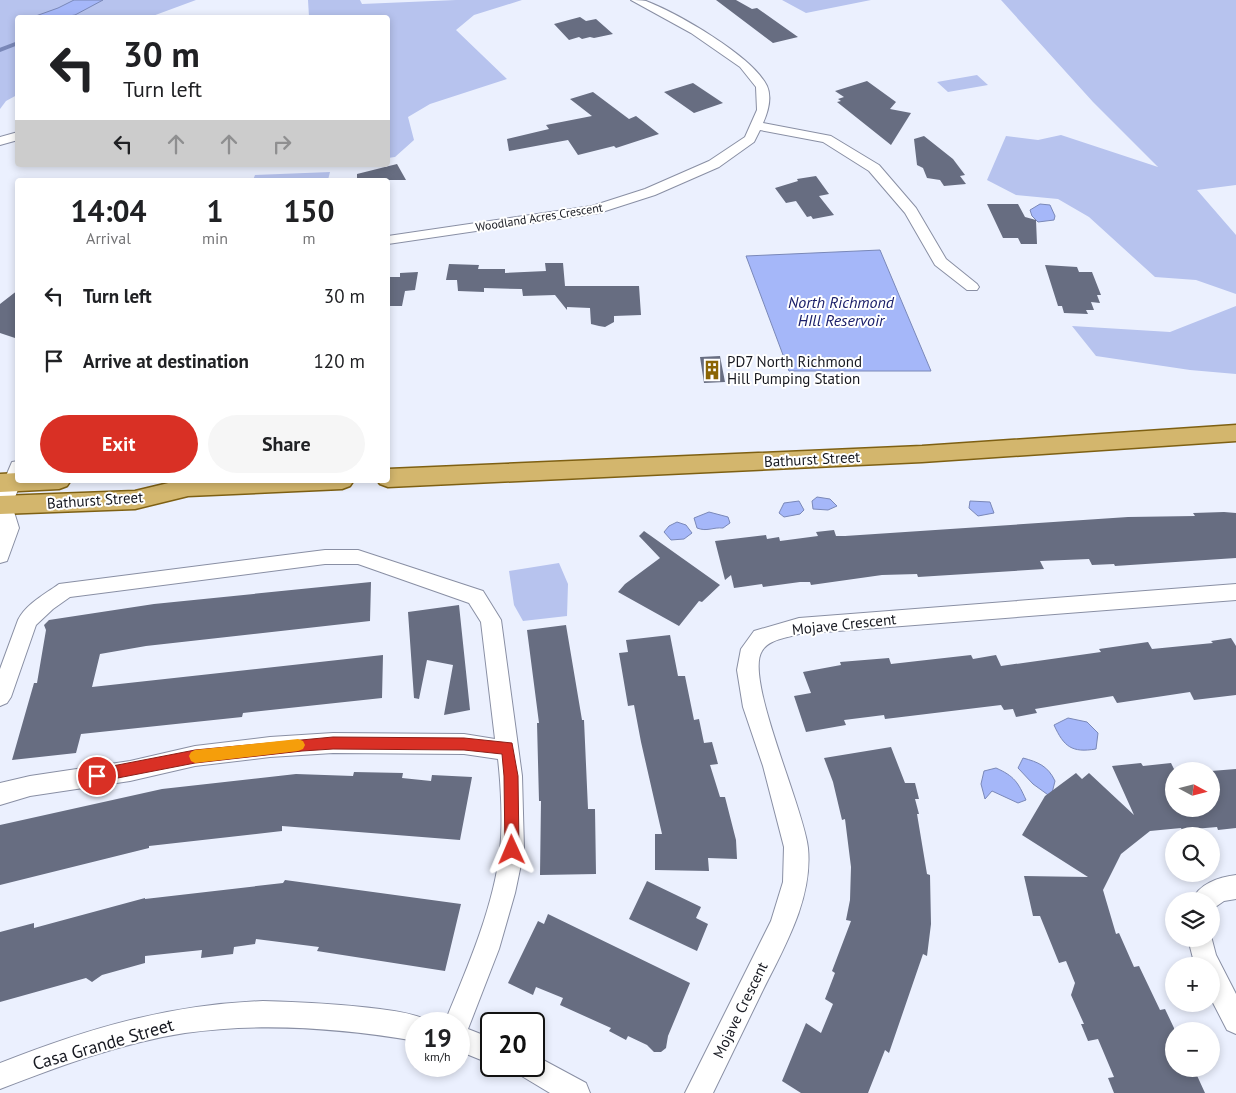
<!DOCTYPE html>
<html lang="en">
<head>
<meta charset="utf-8">
<style>
	:root { --surface:#fff; --page:#f6f6f6; --text:#202124; --muted:#757577; --accent:#d93025 }
	body { margin:0; font-family:"PT Sans",sans-serif; background:var(--page); color:var(--text); height:100vh; display:flex; flex-direction:column; font-size:19px; white-space:nowrap }
	* { box-sizing:border-box; margin:0 }
	p { font-size:16px; color:var(--muted) }
	.icon { flex:none; width:28px; height:28px; fill:none; stroke:currentColor; stroke-width:2; stroke-linecap:round; stroke-linejoin:round }
	.map { position:relative; flex:1; overflow:hidden }
	.details { position:absolute; left:15px; top:178px; width:375px; height:305px; display:flex; flex-direction:column; background:var(--surface); border-radius:5px; box-shadow:0 2px 8px #0003 }
	.details>* { flex:none }
	.hud { position:absolute; left:15px; top:15px; width:375px; height:152px; border-radius:5px; box-shadow:0 2px 8px #0003; background:#fff; color:var(--text); overflow:hidden }
	.needle { width:32px; rotate:97deg }
	.controls { position:absolute; left:1165px; top:762px; display:grid; gap:10px }
	.controls a { display:grid; place-items:center; width:55px; height:55px; border-radius:50%; background:var(--surface); box-shadow:0 2px 8px #0003; font-size:25px }
	.speed { position:absolute; left:405px; top:1012px; display:flex; gap:10px; font-size:25px; font-weight:700; text-align:center }
	.speed>* { display:grid; place-content:center; width:65px; height:65px; border-radius:50%; background:var(--surface); box-shadow:0 2px 8px #0003; line-height:1 }
	.speed small { font-size:12px; font-weight:400 }
	.speed .limit { border:2px solid #111; border-radius:8px; background:#fff; color:#111 }
	.pin { position:absolute; display:grid; place-items:center; width:42px; height:42px; color:#fff; margin:-21px; border:2px solid #fff; border-radius:50%; box-shadow:0 1px 5px #0007 }
	.me { position:absolute; width:55px; margin:-28px; rotate:359deg; stroke-linejoin:round; filter:drop-shadow(0 0 4px #0008) }
	.turn { display:flex; align-items:center; gap:18px; height:105px; padding:0 25px; font-size:22px }
	.turn .icon { width:65px; height:65px; stroke-width:2.5 }
	.turn b { display:block; font-size:35px; line-height:42px }
	.lanes { display:flex; align-items:center; height:48px; padding:0 25px; background:#0003; justify-content:center; gap:25px; direction:ltr }
	.lanes .off { opacity:.35 }
	.eta { display:flex; justify-content:space-evenly; align-items:center; height:85px; text-align:center }
	.eta b { font-size:30px; font-weight:700; line-height:35px }
	.primary-button { display:flex; gap:10px; margin-top:auto; padding:10px 25px }
	.primary-button a { flex:1; height:58px; border-radius:30px; background:var(--accent); color:#fff; font-size:20px; font-weight:700; line-height:58px; text-align:center }
	.primary-button a+a { background:var(--page); color:var(--text) }
	ul { padding:0; list-style:none }
	li { display:flex; align-items:center; gap:15px; height:65px; padding:0 25px }
	li div { flex:1 }
	li b { display:block; font-size:19px }
	li em { font-style:normal }
	.map>svg:first-child { display:block }
	.green { fill:#b7c3ee }
	.water { fill:#a5b7f9; stroke:#7a88b8 }
	.lines { fill:none; stroke-linecap:round; stroke-linejoin:round }
	.stream { stroke:#7a88b8; stroke-width:4 }
	.building { fill:#676d81 }
	.minor-casing { stroke:#898fa4; stroke-width:2 }
	.major-casing { stroke:#7e6013; stroke-width:3 }
	.minor { fill:#fff; fill-rule:evenodd }
	.major { fill:#d3b66d; fill-rule:evenodd }
	.route { fill:#d93025; stroke:#8d1f18 }
	.slow { fill:#f59e0b }
	.labels { text-anchor:middle; dominant-baseline:central; stroke-width:4; stroke-linejoin:round; paint-order:stroke }
	.far-street-label { font-size:12px; fill:#171921; stroke:#fff }
	.poi-label { font-size:15px; fill:#171921; stroke:#fff; text-anchor:start }
	.street-label { font-size:15px; fill:#171921; stroke:#fff }
	.water-label { font-size:16px; font-style:italic; fill:#1b206a; stroke:#fff }
	.near-street-label { font-size:18px; fill:#171921; stroke:#fff }
</style>
</head>
<body>
<div class="map">
<svg width="1236" height="1093" viewBox="0 0 1236 1093">
	<rect width="100%" height="100%" fill="#ebf0fe"/>
	<!-- green -->
	<path class="green" d="M 0,0 L 196,0 L 150,17 L 18,18 L 17,95 L 6,101 L 0,109 Z
		M 308,0 L 360,0 L 362,4 L 456,0 L 522,0 L 474,15 L 456,30 L 507,79 L 430,104 L 408,117 L 414,140 L 395,157 L 388,158 L 388,18 L 309,17 Z
		M 782,0 L 871,0 L 806,13 Z
		M 1001,0 L 1236,0 L 1236,185 L 1197,190 L 1236,235 L 1236,294 L 1196,280 L 1155,277 L 1089,217 L 1058,199 L 1016,195 L 987,180 L 1006,136 L 1038,140 L 1061,135 L 1158,167 L 1093,102 Z
		M 977,75 L 988,85 L 948,92 L 937,82 Z
		M 330,172 L 328,180 L 253,180 L 255,175 Z
		M 1236,306 L 1236,374 L 1190,370 L 1096,356 L 1072,326 L 1170,332 Z
		M 559,563 L 568,584 L 567,616 L 523,621 L 514,605 L 509,571 Z"/>
	<!-- water -->
	<path class="water" d="M 74,0 L 103,0 L 75,15 L 63,17 L 33,17 L 58,8 Z
		M 1040,204 L 1050,205 L 1055,216 L 1054,220 L 1038,222 L 1032,216 L 1030,210 Z
		M 880,250 L 931,371 L 789,371 L 746,256 Z
		M 817,497 L 830,499 L 837,506 L 828,510 L 813,509 L 812,501 Z
		M 799,501 L 804,510 L 800,514 L 784,517 L 779,513 L 784,503 Z
		M 970,501 L 990,502 L 994,513 L 978,516 L 969,508 Z
		M 709,512 L 728,517 L 730,523 L 723,528 C 713,527 707,532 697,528 L 694,518 Z
		M 677,522 L 686,525 L 692,533 L 684,539 L 671,540 L 664,532 L 669,526 Z
		M 1068,718 L 1087,722 L 1098,733 L 1096,749 C 1072,753 1064,747 1054,725 Z
		M 1023,758 C 1038,762 1048,766 1055,781 L 1051,797 L 1033,784 L 1018,768 Z
		M 996,768 C 1014,776 1018,782 1026,800 L 1018,803 L 992,791 L 985,799 L 981,784 L 984,771 Z"/>
	<g class="lines">
		<!-- stream -->
		<path class="stream" d="M 0,50 L 18,43"/>
	</g>
	<!-- building -->
	<path class="building" d="M 716,0 L 736,0 L 752,9 L 757,8 L 798,37 L 773,43 Z
		M 580,17 L 586,21 L 596,19 L 613,34 L 594,38 L 590,37 L 582,39 L 579,37 L 569,40 L 554,24 Z
		M 867,81 L 896,102 L 890,109 L 911,113 L 891,145 L 837,102 L 841,101 L 838,99 L 844,97 L 835,91 Z
		M 693,83 L 723,103 L 694,113 L 664,92 Z
		M 593,92 L 629,119 L 636,116 L 659,134 L 616,148 L 614,146 L 578,155 L 568,140 L 509,151 L 507,139 L 549,129 L 546,125 L 592,116 L 570,99 Z
		M 924,136 L 953,159 L 965,175 L 960,176 L 966,184 L 944,186 L 940,180 L 927,178 L 923,168 L 917,165 L 914,139 Z
		M 397,164 L 406,180 L 357,180 L 357,174 Z
		M 816,176 L 829,194 L 819,196 L 834,215 L 813,219 L 811,216 L 807,217 L 796,201 L 786,203 L 775,188 L 798,181 L 797,179 Z
		M 987,204 L 1018,204 L 1025,217 L 1036,220 L 1037,244 L 1021,244 L 1018,238 L 1003,238 Z
		M 545,263 L 563,263 L 565,286 L 639,286 L 641,315 L 614,316 L 614,322 L 605,327 L 599,326 L 591,324 L 590,308 L 567,307 L 567,310 L 555,295 L 523,296 L 522,289 L 484,288 L 484,292 L 458,291 L 457,280 L 446,280 L 449,264 L 479,265 L 478,269 L 505,269 L 505,273 L 546,271 Z
		M 1045,265 L 1077,267 L 1079,272 L 1092,272 L 1101,295 L 1097,295 L 1100,303 L 1091,302 L 1094,310 L 1086,310 L 1088,314 L 1064,313 L 1062,306 L 1058,306 Z
		M 418,272 L 415,290 L 405,291 L 402,306 L 388,306 L 388,277 L 400,277 L 400,273 Z
		M 18,290 L 18,339 L 0,333 L 0,304 Z
		M 720,356 L 725,382 L 704,383 L 700,357 Z
		M 1224,512 L 1236,513 L 1236,558 L 1115,566 L 1114,564 L 1092,565 L 1089,559 L 1040,561 L 1044,569 L 918,577 L 917,574 L 882,575 L 811,585 L 810,582 L 800,582 L 763,587 L 762,584 L 734,588 L 731,575 L 725,580 L 715,541 L 766,535 L 767,539 L 779,537 L 780,541 L 818,536 L 816,532 L 834,530 L 836,536 L 845,536 L 1128,517 L 1195,516 L 1193,513 Z
		M 644,531 L 720,585 L 702,602 L 699,601 L 679,626 L 618,592 L 625,584 L 660,558 L 639,536 Z
		M 371,582 L 370,621 L 146,646 L 100,654 L 92,687 L 383,655 L 382,698 L 243,713 L 242,717 L 81,734 L 76,753 L 12,760 L 34,683 L 37,683 L 46,630 L 44,625 L 49,620 L 154,604 Z
		M 459,605 L 470,710 L 444,715 L 453,665 L 427,660 L 419,699 L 414,698 L 408,612 Z
		M 566,625 L 582,720 L 584,720 L 588,809 L 595,809 L 596,874 L 540,875 L 541,801 L 539,801 L 537,723 L 539,723 L 527,630 Z
		M 670,635 L 678,676 L 685,676 L 694,720 L 699,719 L 704,743 L 712,742 L 718,764 L 710,765 L 720,797 L 725,797 L 736,840 L 737,859 L 708,858 L 709,871 L 655,870 L 655,834 L 662,834 L 641,742 L 634,705 L 628,706 L 619,653 L 628,652 L 626,640 Z
		M 1231,638 L 1236,646 L 1236,695 L 1194,700 L 1190,692 L 1117,703 L 1113,696 L 1035,709 L 1037,713 L 1016,717 L 1013,709 L 1004,710 L 1001,705 L 885,719 L 884,715 L 844,720 L 846,725 L 806,732 L 794,696 L 811,693 L 803,672 L 841,665 L 840,662 L 889,658 L 891,664 L 971,655 L 973,659 L 996,655 L 1001,666 L 1101,652 L 1099,649 L 1148,642 L 1152,649 L 1213,643 L 1211,641 Z
		M 891,747 L 905,783 L 915,783 L 919,799 L 915,799 L 919,814 L 917,814 L 927,874 L 930,875 L 931,924 L 927,956 L 923,954 L 889,1053 L 885,1050 L 868,1093 L 801,1093 L 782,1081 L 806,1023 L 821,1033 L 833,1004 L 825,999 L 835,973 L 832,971 L 851,921 L 846,920 L 850,900 L 851,867 L 845,819 L 842,820 L 833,782 L 824,758 Z
		M 1141,763 L 1143,766 L 1171,763 L 1174,769 L 1174,809 L 1211,809 L 1211,771 L 1236,769 L 1236,828 L 1218,830 L 1217,827 L 1182,830 L 1181,828 L 1150,831 L 1121,854 L 1103,890 L 1116,934 L 1119,933 L 1134,967 L 1139,966 L 1160,1010 L 1165,1009 L 1174,1028 L 1174,1069 L 1194,1069 L 1205,1093 L 1114,1093 L 1108,1078 L 1114,1077 L 1098,1039 L 1088,1041 L 1081,1024 L 1084,1024 L 1071,995 L 1075,983 L 1066,961 L 1059,963 L 1040,916 L 1033,916 L 1024,876 L 1088,877 L 1022,835 L 1045,796 L 1076,773 L 1082,779 L 1089,773 L 1134,815 L 1112,766 Z
		M 354,772 L 403,773 L 402,778 L 431,781 L 432,775 L 472,777 L 460,840 L 282,826 L 282,831 L 149,846 L 149,848 L 0,885 L 0,825 L 162,789 L 296,774 L 353,776 Z
		M 285,880 L 461,904 L 445,971 L 317,951 L 319,947 L 256,939 L 255,944 L 234,947 L 233,954 L 201,958 L 202,950 L 145,956 L 145,963 L 102,975 L 92,982 L 86,978 L 0,1002 L 0,932 L 34,923 L 34,928 L 145,898 L 145,899 L 283,883 Z
		M 647,881 L 701,907 L 696,918 L 708,924 L 697,951 L 629,919 Z
		M 548,914 L 690,983 L 668,1036 L 666,1048 L 661,1052 L 654,1052 L 647,1045 L 628,1036 L 626,1040 L 609,1031 L 611,1028 L 560,1005 L 563,998 L 536,987 L 533,995 L 508,983 L 538,921 L 544,924 Z"/>
	<g class="lines">
		<defs>
			<path id="minor" d="M 631,0 C 636,0 641,0 646,1 C 677,13 753,56 767,86 C 772,97 768,112 763,123 L 831,136 L 879,165 L 916,208 L 946,259 L 977,284 L 979,287 L 977,290 L 967,290 L 935,265 L 905,213 L 869,171 L 823,142 L 760,130 L 754,142 L 719,167 L 655,195 L 599,213 L 388,244 L 388,236 L 592,206 L 645,189 L 709,161 L 745,137 L 757,110 L 756,87 L 740,67 L 691,33 Z
				M 18,132 L 18,140 L 0,145 L 0,137 Z
				M 18,461 L 18,480 L 22,480 L 15,497 L 11,502 L 19,528 L 7,561 L 0,563 L 0,490 L 12,462 Z
				M 325,550 L 358,550 L 483,591 L 501,620 L 522,776 L 524,850 L 515,893 L 499,949 L 468,1029 L 491,1038 L 491,1064 L 459,1051 L 459,1024 L 444,1024 C 466,971 494,907 500,850 C 503,825 501,784 498,759 L 464,754 L 333,753 L 270,757 L 195,766 L 130,781 L 30,796 L 0,805 L 0,783 L 30,776 L 130,761 L 195,746 L 270,737 L 333,733 L 464,734 L 495,739 L 481,622 L 469,603 L 358,564 L 325,564 L 70,597 L 53,609 L 36,625 L 11,697 L 7,703 L 0,706 L 0,669 L 18,620 C 26,604 45,594 59,584 Z
				M 1236,584 L 1236,600 L 799,634 C 787,638 769,639 762,651 C 744,678 804,808 808,848 C 813,900 783,949 761,994 C 745,1027 729,1060 713,1093 L 685,1093 L 771,921 L 783,882 L 784,847 L 763,766 L 743,707 L 737,670 L 741,649 L 754,631 L 799,618 Z
				M 1236,875 L 1236,899 L 1224,901 L 1211,910 L 1211,901 L 1192,901 C 1198,884 1219,877 1236,875 Z
				M 1211,936 L 1216,955 L 1236,994 L 1236,1034 L 1227,1030 L 1211,999 L 1211,966 L 1195,966 L 1188,939 L 1211,939 Z
				M 263,1001 C 302,1002 341,1004 380,1009 C 395,1011 411,1013 425,1019 L 427,1024 L 416,1024 L 416,1041 C 340,1028 262,1022 185,1033 C 121,1043 60,1066 0,1089 L 0,1063 C 89,1028 167,1005 263,1001 Z
				M 534,1055 L 586,1083 L 590,1093 L 550,1093 L 520,1075 L 516,1066 L 534,1066 Z"/>
			<path id="major" d="M 1236,425 L 1236,441 L 922,462 L 388,487 L 380,484 L 377,480 L 388,480 L 388,469 L 922,446 Z
				M 18,473 L 18,480 L 71,480 L 67,486 L 59,489 L 0,492 L 0,474 Z
				M 181,480 L 354,480 L 350,486 L 342,489 L 188,496 L 135,509 L 0,514 L 0,496 L 135,491 Z"/>
		</defs>
		<!-- minor casing -->
		<use href="#minor" class="minor-casing"/>
		<!-- major casing -->
		<use href="#major" class="major-casing"/>
		<!-- minor -->
		<use href="#minor" class="minor"/>
		<!-- major -->
		<use href="#major" class="major"/>
	</g>
	<!-- route -->
	<path class="route" d="M 333,737 L 464,738 L 512,743 L 518,776 L 519,850 L 517,855 L 512,857 L 507,855 L 505,850 L 504,776 L 502,754 L 464,750 L 333,749 L 302,751 L 195,763 L 97,782 L 92,780 L 90,776 L 92,771 L 97,769 L 195,750 Z"/>
	<!-- slow -->
	<path class="slow" d="M 298,739 L 303,741 L 305,745 L 303,749 L 298,751 L 195,763 L 191,761 L 189,756 L 191,752 L 195,750 Z"/>
	<!-- icons -->
	<defs>
		<symbol id="building-bare" viewBox="-9 -9 18 18"><path d="M-4-6H4V6H1V3H-1V6H-4ZM-2.5-4.3h1.7v1.8h-1.7ZM.8-4.3h1.7v1.8H.8ZM-2.5-1h1.7V.8h-1.7ZM.8-1h1.7V.8H.8Z" fill="#8b6504" stroke="#fff" stroke-width="2.5" paint-order="stroke"/></symbol>
	</defs>
	<g fill-rule="evenodd">
		<use href="#building-bare" x="698" y="356" width="28" height="28"/>
	</g>
	<g class="labels">
		<!-- far-street labels -->
		<g class="far-street-label">
			<text transform="translate(539 217) rotate(-9)">Woodland Acres Crescent</text>
		</g>
		<!-- poi labels -->
		<g class="poi-label">
			<text x="727" y="361">PD7 North Richmond<tspan x="727" dy="17">Hill Pumping Station</tspan></text>
		</g>
		<!-- street labels -->
		<g class="street-label">
			<text transform="translate(812 459) rotate(-3)">Bathurst Street</text>
			<text transform="translate(95 500) rotate(-4)">Bathurst Street</text>
			<text transform="translate(844 624) rotate(-6)">Mojave Crescent</text>
			<text transform="translate(740 1010) rotate(-64)">Mojave Crescent</text>
		</g>
		<!-- water labels -->
		<g class="water-label">
			<text x="841" y="302">North Richmond<tspan x="841" dy="18">HIll Reservoir</tspan></text>
		</g>
		<!-- near-street labels -->
		<g class="near-street-label">
			<text transform="translate(103 1044) rotate(-16)">Casa Grande Street</text>
		</g>
	</g>
</svg>
<div class="controls">
<a><svg class="needle" viewBox="-14 -14 28 28"><path d="M0-13l5 13h-10z" fill="#e53935"/><path d="M0 13l5-13h-10z" fill="#757577"/></svg></a>
<a><svg class="icon" aria-label="search" viewBox="0 0 24 24"><circle cx="10" cy="10" r="6"/><path d="M15 15l6 6"/></svg></a>
<a><svg class="icon" aria-label="layers" viewBox="0 0 24 24"><path d="M12 4l9 5-9 5-9-5zM3 14l9 5 9-5"/></svg></a>
<a>+</a>
<a>−</a>
</div>
<div class="speed"><div>19<small>km/h</small></div><div class="limit">20</div></div>
<div class="pin" style="left:97px;top:776px;background:#d93025"><svg class="icon" aria-label="arrive" viewBox="0 0 24 24"><path d="M6 21V4h12l-3 4 3 4H6"/></svg></div>
<svg class="me" style="left:512px;top:850px" viewBox="-20 -20 40 40"><path d="M0-17L14 15 0 8-14 15z" fill="#d93025" stroke="#fff" stroke-width="4"/></svg>
<div class="hud">
<div class="turn"><svg class="icon" aria-label="left" viewBox="0 0 24 24"><path d="M17 20v-9H6M10 6l-5 5 5 5"/></svg><div><b>30 m</b>Turn left</div></div>
<div class="lanes"><svg class="icon" aria-label="left" viewBox="0 0 24 24"><path d="M17 20v-9H6M10 6l-5 5 5 5"/></svg><svg class="icon off" aria-label="ahead" viewBox="0 0 24 24"><path d="M12 20V5M6 11l6-6 6 6"/></svg><svg class="icon off" aria-label="ahead" viewBox="0 0 24 24"><path d="M12 20V5M6 11l6-6 6 6"/></svg><svg class="icon off" aria-label="right" viewBox="0 0 24 24"><path d="M7 20v-9h11M14 6l5 5-5 5"/></svg></div>
</div>
<section class="details">
<div class="eta">
<div><b>14:04</b><p>Arrival</p></div>
<div><b>1</b><p>min</p></div>
<div><b>150</b><p>m</p></div>
</div>
<ul>
<li><svg class="icon" aria-label="left" viewBox="0 0 24 24"><path d="M17 20v-9H6M10 6l-5 5 5 5"/></svg><div><b>Turn left</b></div><em>30 m</em></li>
<li><svg class="icon" aria-label="arrive" viewBox="0 0 24 24"><path d="M6 21V4h12l-3 4 3 4H6"/></svg><div><b>Arrive at destination</b></div><em>120 m</em></li>
</ul>
<div class="primary-button"><a>Exit</a><a>Share</a></div>
</section>
</div>
</body>
</html>
